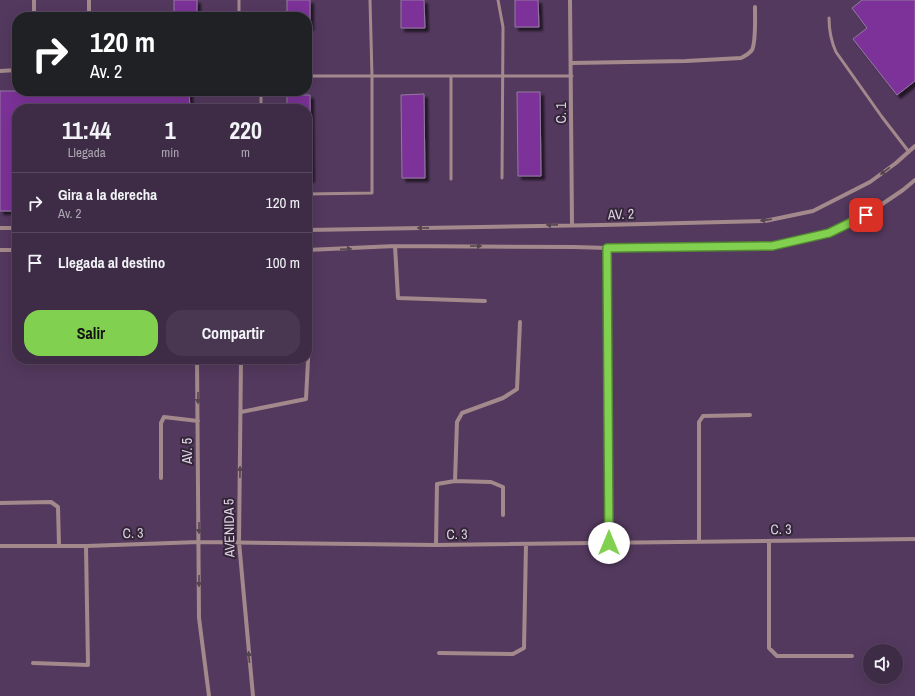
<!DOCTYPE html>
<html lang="es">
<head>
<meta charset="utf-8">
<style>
	:root { --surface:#3e2b46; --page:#493751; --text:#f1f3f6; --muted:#ada7b3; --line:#57475f; --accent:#82d04f }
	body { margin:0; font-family:"Archivo Narrow",sans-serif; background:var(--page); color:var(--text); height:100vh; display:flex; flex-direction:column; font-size:15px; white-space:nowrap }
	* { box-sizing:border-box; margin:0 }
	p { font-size:13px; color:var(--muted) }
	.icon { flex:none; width:22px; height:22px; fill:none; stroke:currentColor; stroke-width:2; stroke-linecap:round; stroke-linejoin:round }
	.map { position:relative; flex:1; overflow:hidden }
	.panel { position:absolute; left:12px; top:104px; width:300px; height:260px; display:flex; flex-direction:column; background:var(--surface); border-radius:16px; box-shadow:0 4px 16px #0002,0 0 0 1px var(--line) }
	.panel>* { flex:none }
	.banner { position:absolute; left:12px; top:12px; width:300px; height:84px; border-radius:16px; box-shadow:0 4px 16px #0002,0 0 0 1px var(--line); background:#202124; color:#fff; overflow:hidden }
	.tools { position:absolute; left:863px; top:644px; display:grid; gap:8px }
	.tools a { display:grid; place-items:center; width:40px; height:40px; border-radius:50%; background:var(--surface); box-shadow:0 4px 16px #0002,0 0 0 1px var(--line); font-size:20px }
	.pin { position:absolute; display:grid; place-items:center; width:34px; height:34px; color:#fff; margin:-17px; border-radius:8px; box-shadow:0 2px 6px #0006 }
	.me { position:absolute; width:44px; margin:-22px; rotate:0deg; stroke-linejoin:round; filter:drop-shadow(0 0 3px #0008) }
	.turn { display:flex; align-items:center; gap:14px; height:84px; padding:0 12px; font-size:18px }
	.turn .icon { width:52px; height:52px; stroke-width:2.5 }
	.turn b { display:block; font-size:28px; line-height:34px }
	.eta { display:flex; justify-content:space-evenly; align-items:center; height:68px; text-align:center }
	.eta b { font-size:24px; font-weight:700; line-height:28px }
	.button { display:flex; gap:8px; margin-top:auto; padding:8px 12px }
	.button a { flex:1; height:46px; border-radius:16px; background:var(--accent); color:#111; font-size:16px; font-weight:700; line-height:46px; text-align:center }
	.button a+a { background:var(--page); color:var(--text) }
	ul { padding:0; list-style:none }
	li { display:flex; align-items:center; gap:12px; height:60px; padding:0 12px; border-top:1px solid var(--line) }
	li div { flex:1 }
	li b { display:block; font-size:15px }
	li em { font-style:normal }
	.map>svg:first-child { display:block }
	.building { fill:#7b3298; stroke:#9578a2; filter:url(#shadow) }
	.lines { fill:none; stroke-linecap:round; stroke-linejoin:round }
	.service { stroke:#a3898b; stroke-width:3 }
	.minor { stroke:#a3898b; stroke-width:4 }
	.oneway { fill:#544450 }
	.route-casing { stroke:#548733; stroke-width:10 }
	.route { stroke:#82d04f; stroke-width:7 }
	.labels { text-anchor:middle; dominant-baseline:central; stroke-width:4; stroke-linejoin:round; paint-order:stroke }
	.street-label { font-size:14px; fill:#dfd0e6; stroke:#322637 }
</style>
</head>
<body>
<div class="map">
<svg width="915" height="696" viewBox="0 0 915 696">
	<defs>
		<filter id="shadow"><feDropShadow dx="3.5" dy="3.5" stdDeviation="1" flood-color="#0009"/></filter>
	</defs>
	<rect width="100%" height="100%" fill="#53395e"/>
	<!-- building -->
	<path class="building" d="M 174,0 L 197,0 L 197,17 L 174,17 Z
		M 287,0 L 310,0 L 310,27 L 307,27 L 307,17 L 287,17 Z
		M 401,0 L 424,0 L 425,28 L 401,28 Z
		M 515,0 L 538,0 L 539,27 L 515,27 Z
		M 862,0 L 915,0 L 915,81 L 897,95 L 853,39 L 867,28 L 852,8 Z
		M 0,91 L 189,91 L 190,109 L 17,109 L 17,211 L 0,211 Z
		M 517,92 L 540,92 L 541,176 L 518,176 Z
		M 424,94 L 425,178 L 402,178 L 401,95 Z
		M 287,95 L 310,95 L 311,179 L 307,179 L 307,109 L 287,109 Z"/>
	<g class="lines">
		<!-- service -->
		<path class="service" d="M 498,0 L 503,27 L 502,178
			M 239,17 L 239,0
			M 829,18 C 829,31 831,41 836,52 L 882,117 L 909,152
			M 307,76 L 572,76
			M 451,76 L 451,179
			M 261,91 L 261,109
			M 307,194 L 372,193 L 372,76 L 370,0"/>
		<!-- minor -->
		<path class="minor" d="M 34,0 L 34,17
			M 89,0 L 89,17
			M 570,0 L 572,225
			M 572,63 L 686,61 L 741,58 C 745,56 749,54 752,50 C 756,42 755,17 755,7
			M 0,71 L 17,70
			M 0,228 L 17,228
			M 307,230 L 603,225 L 765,221 L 813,211 L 870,182 L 896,163 L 915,146
			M 395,246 L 398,298 L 485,301
			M 607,248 L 609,543
			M 0,250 L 17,250
			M 307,250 L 395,246 L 575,247 L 607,248 L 772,245 L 829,233 L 866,215 L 903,190 L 915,180
			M 197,359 L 199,618 L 209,696
			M 241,359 L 239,542 L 253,696
			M 241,412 L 306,399 L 310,322
			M 161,478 L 161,423 L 164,417 L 198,421
			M 455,481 L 457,422 L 462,413 L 503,398 L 517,389 L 520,322
			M 0,503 L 51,502 L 58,507 L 59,545
			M 769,541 L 769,648 L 777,656 L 852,656
			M 699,542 L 699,422 L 703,416 L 750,415
			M 436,545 L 437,484 L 455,481 L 491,482 L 503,487 L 503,515
			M 0,546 L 86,546 L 199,542 L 436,545 L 915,539
			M 439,653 L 513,654 L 524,648 L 526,544
			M 33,663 L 88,665 L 86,546"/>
	</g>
	<!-- one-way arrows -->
	<defs><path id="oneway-solid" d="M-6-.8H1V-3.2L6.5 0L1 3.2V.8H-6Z"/></defs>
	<g class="oneway">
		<use href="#oneway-solid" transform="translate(885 171) rotate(144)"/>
		<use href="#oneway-solid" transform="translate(766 220) rotate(173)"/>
		<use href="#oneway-solid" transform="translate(552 225) rotate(179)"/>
		<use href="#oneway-solid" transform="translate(423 228) rotate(179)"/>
		<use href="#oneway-solid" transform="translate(476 246)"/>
		<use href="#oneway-solid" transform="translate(346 249) rotate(-3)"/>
		<use href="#oneway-solid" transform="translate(198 398) rotate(90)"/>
		<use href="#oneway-solid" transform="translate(240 472) rotate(-89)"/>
		<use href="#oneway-solid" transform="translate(199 528) rotate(90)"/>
		<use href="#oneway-solid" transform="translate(199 581) rotate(90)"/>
		<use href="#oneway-solid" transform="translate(249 657) rotate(-95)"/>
	</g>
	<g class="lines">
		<defs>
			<path id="route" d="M 609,543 L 607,248 L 772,246 L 829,233 L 866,215"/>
		</defs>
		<!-- route casing -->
		<use href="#route" class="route-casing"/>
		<!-- route -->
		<use href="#route" class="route"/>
	</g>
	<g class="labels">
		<!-- street labels -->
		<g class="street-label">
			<text transform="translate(561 113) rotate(-90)">C. 1</text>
			<text transform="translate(621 214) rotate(-2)">AV. 2</text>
			<text transform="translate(187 451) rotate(-90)">AV. 5</text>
			<text transform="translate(229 528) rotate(-91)">AVENIDA 5</text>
			<text transform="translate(781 529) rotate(-1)">C. 3</text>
			<text transform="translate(133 533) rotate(-2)">C. 3</text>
			<text transform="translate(457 534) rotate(-1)">C. 3</text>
		</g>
	</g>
</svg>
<div class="tools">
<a><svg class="icon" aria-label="sound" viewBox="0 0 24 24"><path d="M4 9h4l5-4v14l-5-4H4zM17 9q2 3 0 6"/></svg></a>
</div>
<div class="pin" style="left:866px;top:215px;background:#d93025"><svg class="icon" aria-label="arrive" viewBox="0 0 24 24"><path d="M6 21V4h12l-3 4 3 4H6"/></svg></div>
<svg class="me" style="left:609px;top:543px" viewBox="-20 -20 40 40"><circle r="19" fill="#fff"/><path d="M0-13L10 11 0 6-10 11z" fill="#82d04f"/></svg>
<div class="banner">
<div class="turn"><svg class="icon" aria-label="right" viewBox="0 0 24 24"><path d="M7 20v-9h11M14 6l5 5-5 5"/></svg><div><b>120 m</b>Av. 2</div></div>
</div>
<section class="panel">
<div class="eta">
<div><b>11:44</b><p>Llegada</p></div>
<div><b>1</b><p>min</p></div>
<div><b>220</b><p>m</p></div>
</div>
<ul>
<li><svg class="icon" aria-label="right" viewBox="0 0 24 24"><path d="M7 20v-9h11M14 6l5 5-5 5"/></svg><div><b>Gira a la derecha</b><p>Av. 2</p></div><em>120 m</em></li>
<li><svg class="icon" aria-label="arrive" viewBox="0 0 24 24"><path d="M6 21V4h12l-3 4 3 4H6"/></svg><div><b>Llegada al destino</b></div><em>100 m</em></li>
</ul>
<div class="button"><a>Salir</a><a>Compartir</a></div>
</section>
</div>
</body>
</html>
